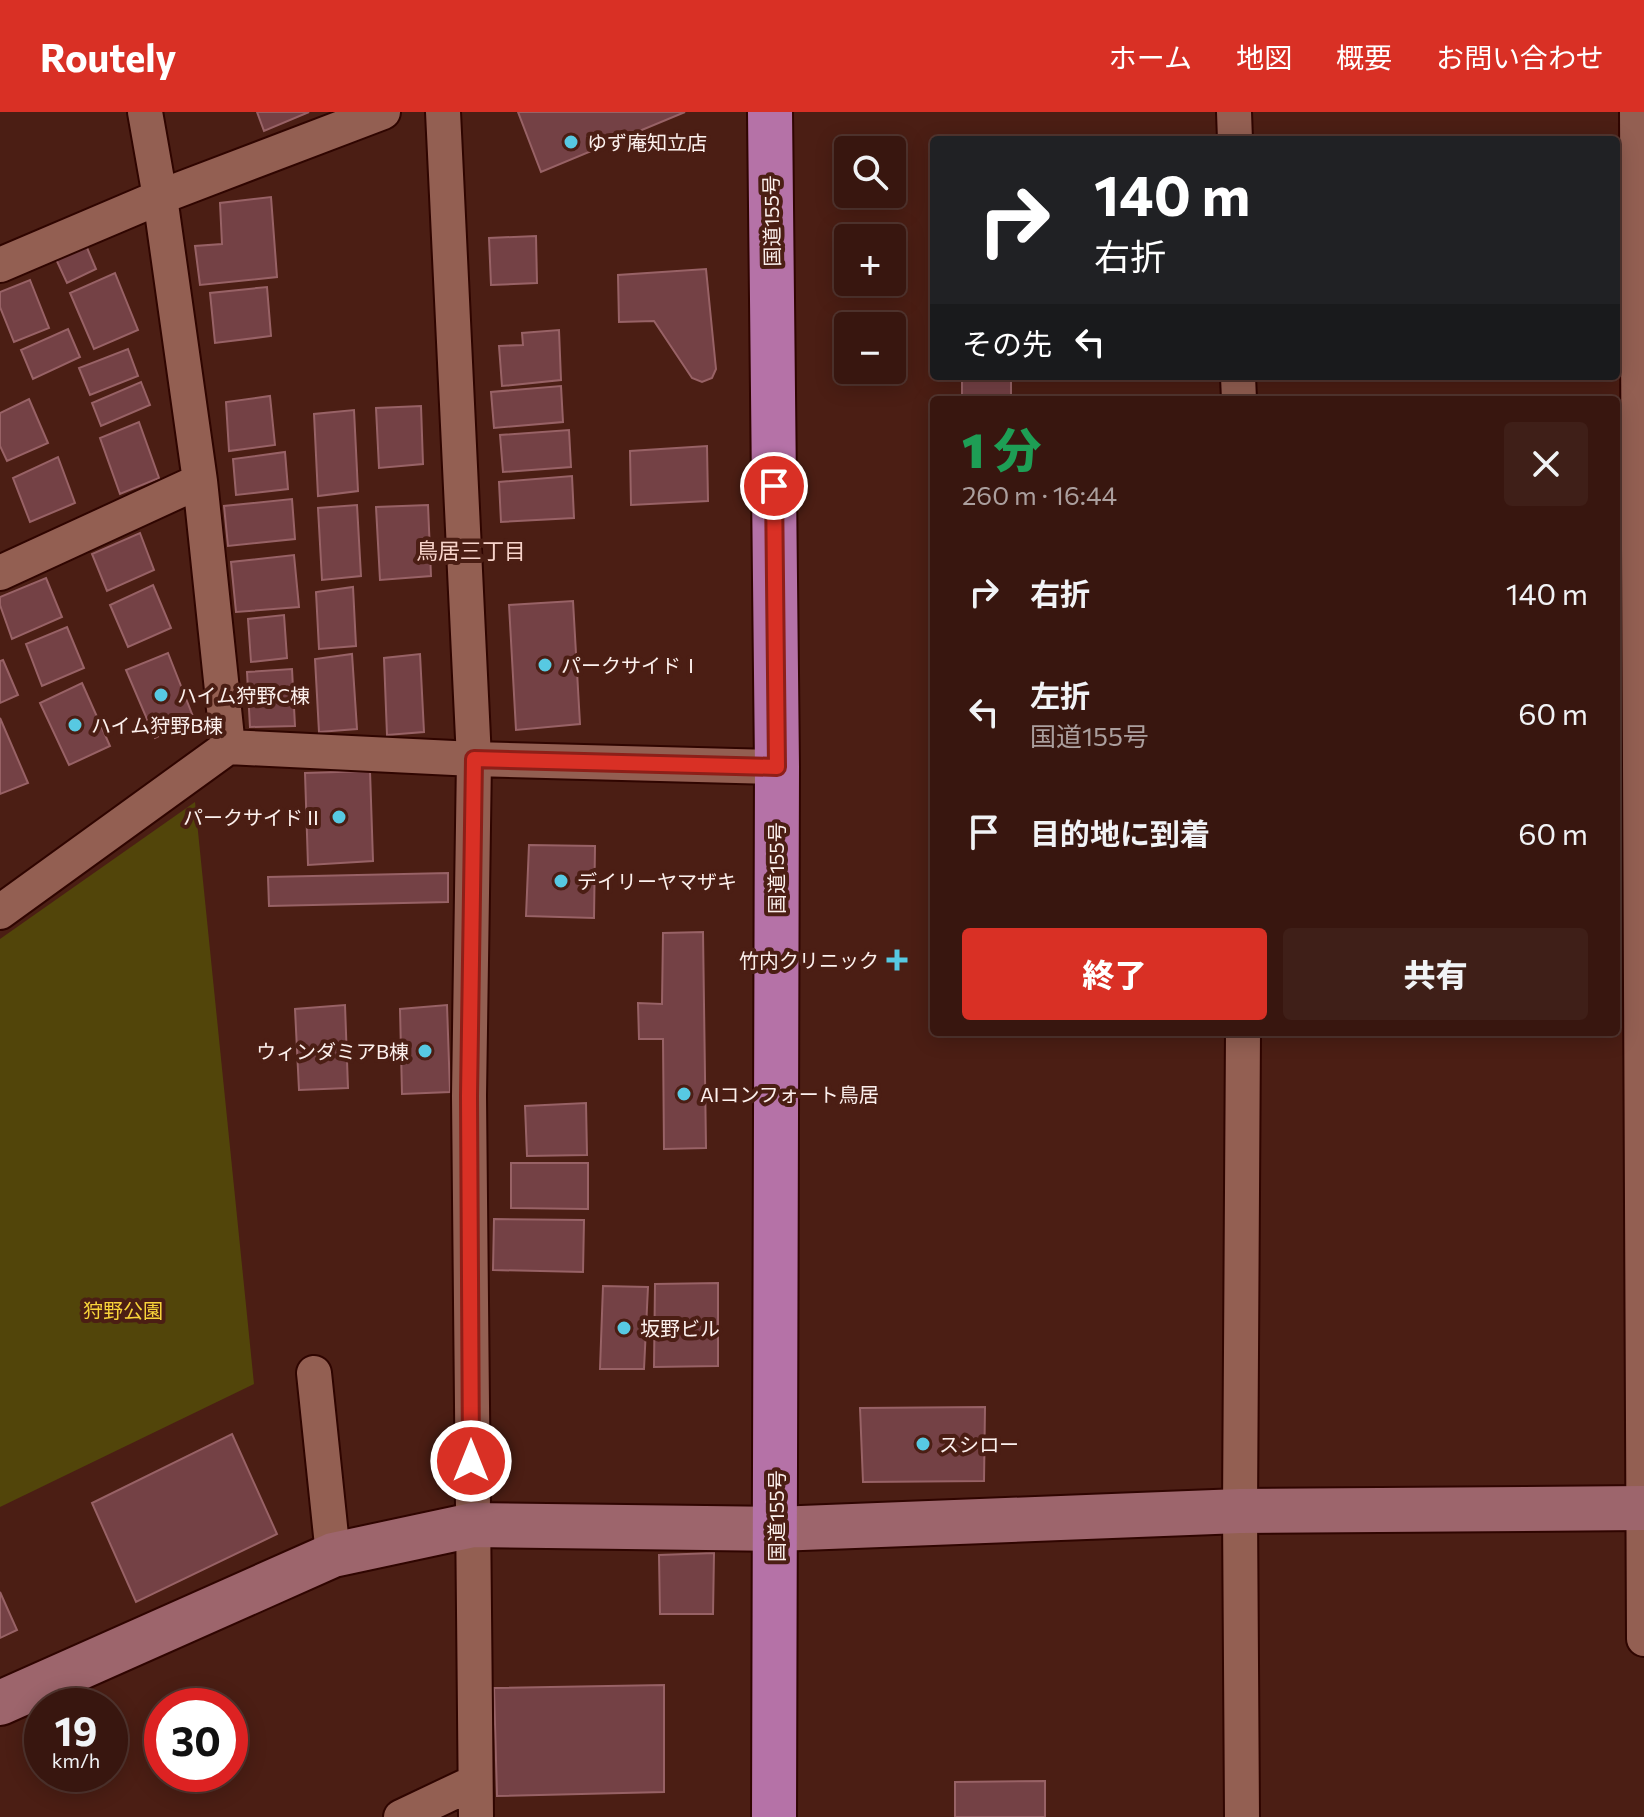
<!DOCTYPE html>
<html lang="ja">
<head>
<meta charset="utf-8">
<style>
	:root { --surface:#38160f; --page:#3f1f18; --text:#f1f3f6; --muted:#ab9f9e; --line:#52352f; --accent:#d93025 }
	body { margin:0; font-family:Commissioner,"Noto Sans JP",sans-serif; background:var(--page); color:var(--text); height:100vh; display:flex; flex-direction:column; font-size:30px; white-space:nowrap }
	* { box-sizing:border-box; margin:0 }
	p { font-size:26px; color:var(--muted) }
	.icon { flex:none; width:44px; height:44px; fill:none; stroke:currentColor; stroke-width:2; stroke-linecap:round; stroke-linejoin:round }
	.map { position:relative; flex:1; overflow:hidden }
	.details { position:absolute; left:930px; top:284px; width:690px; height:640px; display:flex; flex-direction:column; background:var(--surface); border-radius:8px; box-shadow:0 4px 20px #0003,0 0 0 2px var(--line) }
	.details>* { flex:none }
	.banner { position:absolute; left:930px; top:24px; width:690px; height:244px; border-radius:8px; box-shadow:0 4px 20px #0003,0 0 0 2px var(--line); background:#202124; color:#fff; overflow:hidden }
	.buttons { position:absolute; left:834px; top:24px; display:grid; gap:16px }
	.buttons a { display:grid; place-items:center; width:72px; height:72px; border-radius:8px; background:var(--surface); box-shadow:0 4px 20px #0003,0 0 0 2px var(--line); font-size:40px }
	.speed { position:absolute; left:24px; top:1576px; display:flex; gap:16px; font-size:40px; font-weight:700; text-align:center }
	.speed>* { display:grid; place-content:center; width:104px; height:104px; border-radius:50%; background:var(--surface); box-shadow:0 4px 20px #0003,0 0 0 2px var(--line); line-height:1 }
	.speed small { font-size:20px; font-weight:400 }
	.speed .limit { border:12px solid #d22; background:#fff; color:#111 }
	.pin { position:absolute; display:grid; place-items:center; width:68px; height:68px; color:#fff; margin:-34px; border:4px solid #fff; border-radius:50%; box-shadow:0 2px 8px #0007 }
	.me { position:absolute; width:88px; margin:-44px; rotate:0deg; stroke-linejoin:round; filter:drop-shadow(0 0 6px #0008) }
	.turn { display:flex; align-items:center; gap:28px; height:168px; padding:0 32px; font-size:36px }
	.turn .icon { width:104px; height:104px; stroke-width:2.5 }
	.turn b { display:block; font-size:56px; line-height:68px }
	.then { display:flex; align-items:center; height:76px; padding:0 32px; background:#0003; gap:16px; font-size:30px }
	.round { display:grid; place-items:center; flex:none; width:84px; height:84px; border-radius:8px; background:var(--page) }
	.overview { display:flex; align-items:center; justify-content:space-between; height:136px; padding:0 32px }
	h1 { font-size:48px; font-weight:800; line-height:60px; color:#1e9e55 }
	.button { display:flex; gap:16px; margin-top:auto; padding:16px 32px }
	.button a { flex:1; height:92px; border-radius:8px; background:var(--accent); color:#fff; font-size:32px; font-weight:800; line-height:92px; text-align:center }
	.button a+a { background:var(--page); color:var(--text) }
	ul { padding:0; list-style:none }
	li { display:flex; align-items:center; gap:24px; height:120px; padding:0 32px }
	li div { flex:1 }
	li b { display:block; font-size:30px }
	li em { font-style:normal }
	header { display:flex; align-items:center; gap:48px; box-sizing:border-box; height:112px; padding:0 40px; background:var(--accent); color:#fff }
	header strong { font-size:38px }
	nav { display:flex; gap:44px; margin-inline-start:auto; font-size:28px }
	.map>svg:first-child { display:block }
	.green { fill:#52450a }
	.building { fill:#744145; stroke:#986266; stroke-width:2 }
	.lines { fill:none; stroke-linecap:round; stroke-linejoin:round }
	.street-casing { stroke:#2f0500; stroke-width:38 }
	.secondary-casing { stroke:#2f0500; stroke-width:48 }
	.highway-casing { stroke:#2f0500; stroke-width:48 }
	.street { stroke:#935f52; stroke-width:34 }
	.secondary { stroke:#9d656c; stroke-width:44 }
	.highway { stroke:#b572a7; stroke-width:44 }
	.route-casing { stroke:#8d1f18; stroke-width:20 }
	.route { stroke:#d93025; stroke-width:14 }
	.poi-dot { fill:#57c9e2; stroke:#4b1e14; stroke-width:3 }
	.labels { text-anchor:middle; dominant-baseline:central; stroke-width:8; stroke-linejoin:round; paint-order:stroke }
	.poi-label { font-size:20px; fill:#fcf0ed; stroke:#4b1e14; text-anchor:start }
	.street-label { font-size:20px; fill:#fcf0ed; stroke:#4b1e14 }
	.park-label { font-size:20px; fill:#f9d43a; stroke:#4b1e14 }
	.neighbourhood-label { font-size:22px; fill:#f7d3ca; stroke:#4b1e14 }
</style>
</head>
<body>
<header>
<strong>Routely</strong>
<nav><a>ホーム</a><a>地図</a><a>概要</a><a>お問い合わせ</a></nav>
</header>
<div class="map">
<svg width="1644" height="1705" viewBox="0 0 1644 1705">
	<rect width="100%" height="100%" fill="#4b1e14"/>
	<!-- green -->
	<path class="green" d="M 195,690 L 254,1272 L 0,1395 L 0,827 Z"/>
	<!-- building -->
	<path class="building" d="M 257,0 L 309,0 L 264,19 Z
		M 518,0 L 685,0 L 541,60 Z
		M 271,85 L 277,165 L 200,173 L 195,134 L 222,132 L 220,91 Z
		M 536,124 L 537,171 L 491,173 L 489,126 Z
		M 85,131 L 96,157 L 67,171 L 55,145 Z
		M 706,157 L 716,257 L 712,266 L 702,270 L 692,266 L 654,209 L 619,210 L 618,163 Z
		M 115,161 L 138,218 L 94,237 L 70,181 Z
		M 30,168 L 49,216 L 14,230 L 0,195 L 0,180 Z
		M 267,175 L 271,224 L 215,231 L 210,181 Z
		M 68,217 L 80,245 L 33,267 L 21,238 Z
		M 559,218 L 561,268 L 502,274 L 499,234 L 523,233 L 522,221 Z
		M 128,237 L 138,264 L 90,283 L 79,256 Z
		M 962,264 L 1011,264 L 1011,288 L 962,288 Z
		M 141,270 L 150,293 L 101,314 L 92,291 Z
		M 561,274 L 563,310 L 494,316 L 491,280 Z
		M 270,284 L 275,333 L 229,339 L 226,290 Z
		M 29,287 L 48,331 L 7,349 L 0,334 L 0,301 Z
		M 421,294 L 423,352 L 379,356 L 376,296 Z
		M 354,298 L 358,379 L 318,384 L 314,302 Z
		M 139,310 L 159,366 L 120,382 L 100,326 Z
		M 569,318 L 571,355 L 503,360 L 500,323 Z
		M 707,334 L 708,389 L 631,393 L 630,339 Z
		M 285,340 L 288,377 L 236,383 L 233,347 Z
		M 58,345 L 75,391 L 30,410 L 13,366 Z
		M 572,364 L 574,406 L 501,410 L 499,370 Z
		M 292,387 L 295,427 L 228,434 L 224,394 Z
		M 357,393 L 361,464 L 322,468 L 318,396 Z
		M 428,393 L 431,464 L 380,468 L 376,395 Z
		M 140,421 L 154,458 L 107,479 L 92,442 Z
		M 294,443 L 299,495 L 236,500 L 231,450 Z
		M 46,466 L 62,505 L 12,527 L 0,493 L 0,485 Z
		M 153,473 L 171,516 L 128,535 L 110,493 Z
		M 353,475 L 356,534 L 319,537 L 316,480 Z
		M 573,489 L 580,612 L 516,618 L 509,493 Z
		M 284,503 L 287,546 L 251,550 L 248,507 Z
		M 67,515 L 84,556 L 42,574 L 26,532 Z
		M 168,541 L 194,607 L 155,626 L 126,558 Z
		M 352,542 L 357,617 L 319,620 L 315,547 Z
		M 420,542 L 424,620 L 387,623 L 384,546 Z
		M 3,548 L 18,583 L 0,591 L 0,549 Z
		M 292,557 L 295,614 L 250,615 L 247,560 Z
		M 82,571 L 110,634 L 69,653 L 40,591 Z
		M 0,606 L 28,671 L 0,682 Z
		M 370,659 L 373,749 L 308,753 L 305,661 Z
		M 529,733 L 595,734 L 594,806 L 526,804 Z
		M 448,761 L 448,790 L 269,794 L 268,765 Z
		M 703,820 L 706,1036 L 664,1037 L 663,927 L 639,927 L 638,891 L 662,892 L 663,821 Z
		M 345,893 L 348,976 L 299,978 L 295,897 Z
		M 447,893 L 450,980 L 402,982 L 400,897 Z
		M 586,991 L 587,1043 L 527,1044 L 525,994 Z
		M 511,1051 L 588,1051 L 588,1097 L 511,1096 Z
		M 494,1107 L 584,1108 L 583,1160 L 493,1158 Z
		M 718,1171 L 718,1254 L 654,1255 L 655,1172 Z
		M 603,1174 L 648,1175 L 644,1257 L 600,1257 Z
		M 985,1295 L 984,1369 L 863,1370 L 860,1296 Z
		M 232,1322 L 277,1422 L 136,1490 L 92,1391 Z
		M 714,1441 L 713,1502 L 660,1502 L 659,1443 Z
		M 0,1480 L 17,1518 L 0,1526 Z
		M 664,1573 L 664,1680 L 497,1684 L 494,1576 Z
		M 1045,1669 L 1045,1705 L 955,1705 L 955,1670 Z"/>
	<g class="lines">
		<defs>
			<path id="street" d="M 145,0 L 160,85 L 200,369
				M 443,0 L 474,647 L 777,655
				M 1234,0 L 1235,28
				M 1637,0 L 1644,1527
				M 0,153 L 160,85 L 383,0
				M 1238,264 L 1239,288
				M 0,461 L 200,369 L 228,635 L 474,647 L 469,984 L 476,1705
				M 0,800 L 228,635
				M 314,1261 L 333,1443
				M 401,1705 L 475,1670
				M 1242,1705 L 1240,1399 L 1243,920"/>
			<path id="secondary" d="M 0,1591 L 333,1443 L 473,1413 L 776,1417 L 1240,1399 L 1644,1396"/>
			<path id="highway" d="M 770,0 L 777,655 L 774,1705"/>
		</defs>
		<!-- street casing -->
		<use href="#street" class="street-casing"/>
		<!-- secondary casing -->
		<use href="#secondary" class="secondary-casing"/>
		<!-- highway casing -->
		<use href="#highway" class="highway-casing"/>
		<!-- street -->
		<use href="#street" class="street"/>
		<!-- secondary -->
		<use href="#secondary" class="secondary"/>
		<!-- highway -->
		<use href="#highway" class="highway"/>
	</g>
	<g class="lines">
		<defs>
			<path id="route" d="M 471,1349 L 469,984 L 474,647 L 777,655 L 774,374"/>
		</defs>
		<!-- route casing -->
		<use href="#route" class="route-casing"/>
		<!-- route -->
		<use href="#route" class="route"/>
	</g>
	<!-- markers -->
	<g class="poi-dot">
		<circle cx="571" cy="30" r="8"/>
		<circle cx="545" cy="553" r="8"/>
		<circle cx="161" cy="583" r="8"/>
		<circle cx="75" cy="613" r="8"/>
		<circle cx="339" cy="705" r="8"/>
		<circle cx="561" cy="769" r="8"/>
		<path d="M893 836h8v8h8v8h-8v8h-8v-8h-8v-8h8z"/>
		<circle cx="425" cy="939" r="8"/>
		<circle cx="684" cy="982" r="8"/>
		<circle cx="624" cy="1216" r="8"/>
		<circle cx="923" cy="1332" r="8"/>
	</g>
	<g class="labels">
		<!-- poi labels -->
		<g class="poi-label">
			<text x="587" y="30">ゆず庵知立店</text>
			<text x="561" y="553">パークサイドⅠ</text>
			<text x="177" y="583">ハイム狩野C棟</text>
			<text x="91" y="613">ハイム狩野B棟</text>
			<text x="323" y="705" text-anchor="end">パークサイドⅡ</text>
			<text x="577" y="769">デイリーヤマザキ</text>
			<text x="879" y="848" text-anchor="end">竹内クリニック</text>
			<text x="409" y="939" text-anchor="end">ウィンダミアB棟</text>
			<text x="700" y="982">AIコンフォート鳥居</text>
			<text x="640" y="1216">坂野ビル</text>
			<text x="939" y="1332">スシロー</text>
		</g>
		<!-- street labels -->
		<g class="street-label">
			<text transform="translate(771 109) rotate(-91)">国道155号</text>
			<text transform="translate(776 756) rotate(-90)">国道155号</text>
			<text transform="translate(776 1404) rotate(-90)">国道155号</text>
		</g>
		<!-- park labels -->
		<g class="park-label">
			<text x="123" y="1198">狩野公園</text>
		</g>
		<!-- neighbourhood labels -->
		<g class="neighbourhood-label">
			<text x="471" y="438">鳥居三丁目</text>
		</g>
	</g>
</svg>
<div class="buttons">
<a><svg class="icon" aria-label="search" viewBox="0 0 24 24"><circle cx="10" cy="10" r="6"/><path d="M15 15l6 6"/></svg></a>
<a>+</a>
<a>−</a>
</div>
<div class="speed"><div>19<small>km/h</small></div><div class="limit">30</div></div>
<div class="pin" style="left:774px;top:374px;background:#d93025"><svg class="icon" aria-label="arrive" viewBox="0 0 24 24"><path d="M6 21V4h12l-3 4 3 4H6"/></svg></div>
<svg class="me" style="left:471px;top:1349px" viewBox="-20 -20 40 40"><circle r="17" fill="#d93025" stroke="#fff" stroke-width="3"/><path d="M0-11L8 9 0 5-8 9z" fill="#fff"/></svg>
<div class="banner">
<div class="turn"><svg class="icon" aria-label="right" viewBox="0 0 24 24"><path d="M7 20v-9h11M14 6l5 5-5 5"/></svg><div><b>140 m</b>右折</div></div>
<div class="then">その先<svg class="icon" aria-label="left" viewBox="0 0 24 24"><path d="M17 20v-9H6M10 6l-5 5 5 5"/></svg></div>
</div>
<section class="details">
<div class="overview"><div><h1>1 分</h1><p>260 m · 16:44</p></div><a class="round"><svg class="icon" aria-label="close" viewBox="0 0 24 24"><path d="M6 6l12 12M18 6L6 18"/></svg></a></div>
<ul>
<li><svg class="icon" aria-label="right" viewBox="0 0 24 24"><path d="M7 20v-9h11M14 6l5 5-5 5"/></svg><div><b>右折</b></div><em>140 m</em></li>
<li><svg class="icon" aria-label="left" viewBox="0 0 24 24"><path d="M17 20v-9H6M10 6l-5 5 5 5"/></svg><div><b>左折</b><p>国道155号</p></div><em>60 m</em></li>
<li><svg class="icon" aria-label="arrive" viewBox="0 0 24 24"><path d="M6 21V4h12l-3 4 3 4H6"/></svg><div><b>目的地に到着</b></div><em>60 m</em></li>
</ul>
<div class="button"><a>終了</a><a>共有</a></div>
</section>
</div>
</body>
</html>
